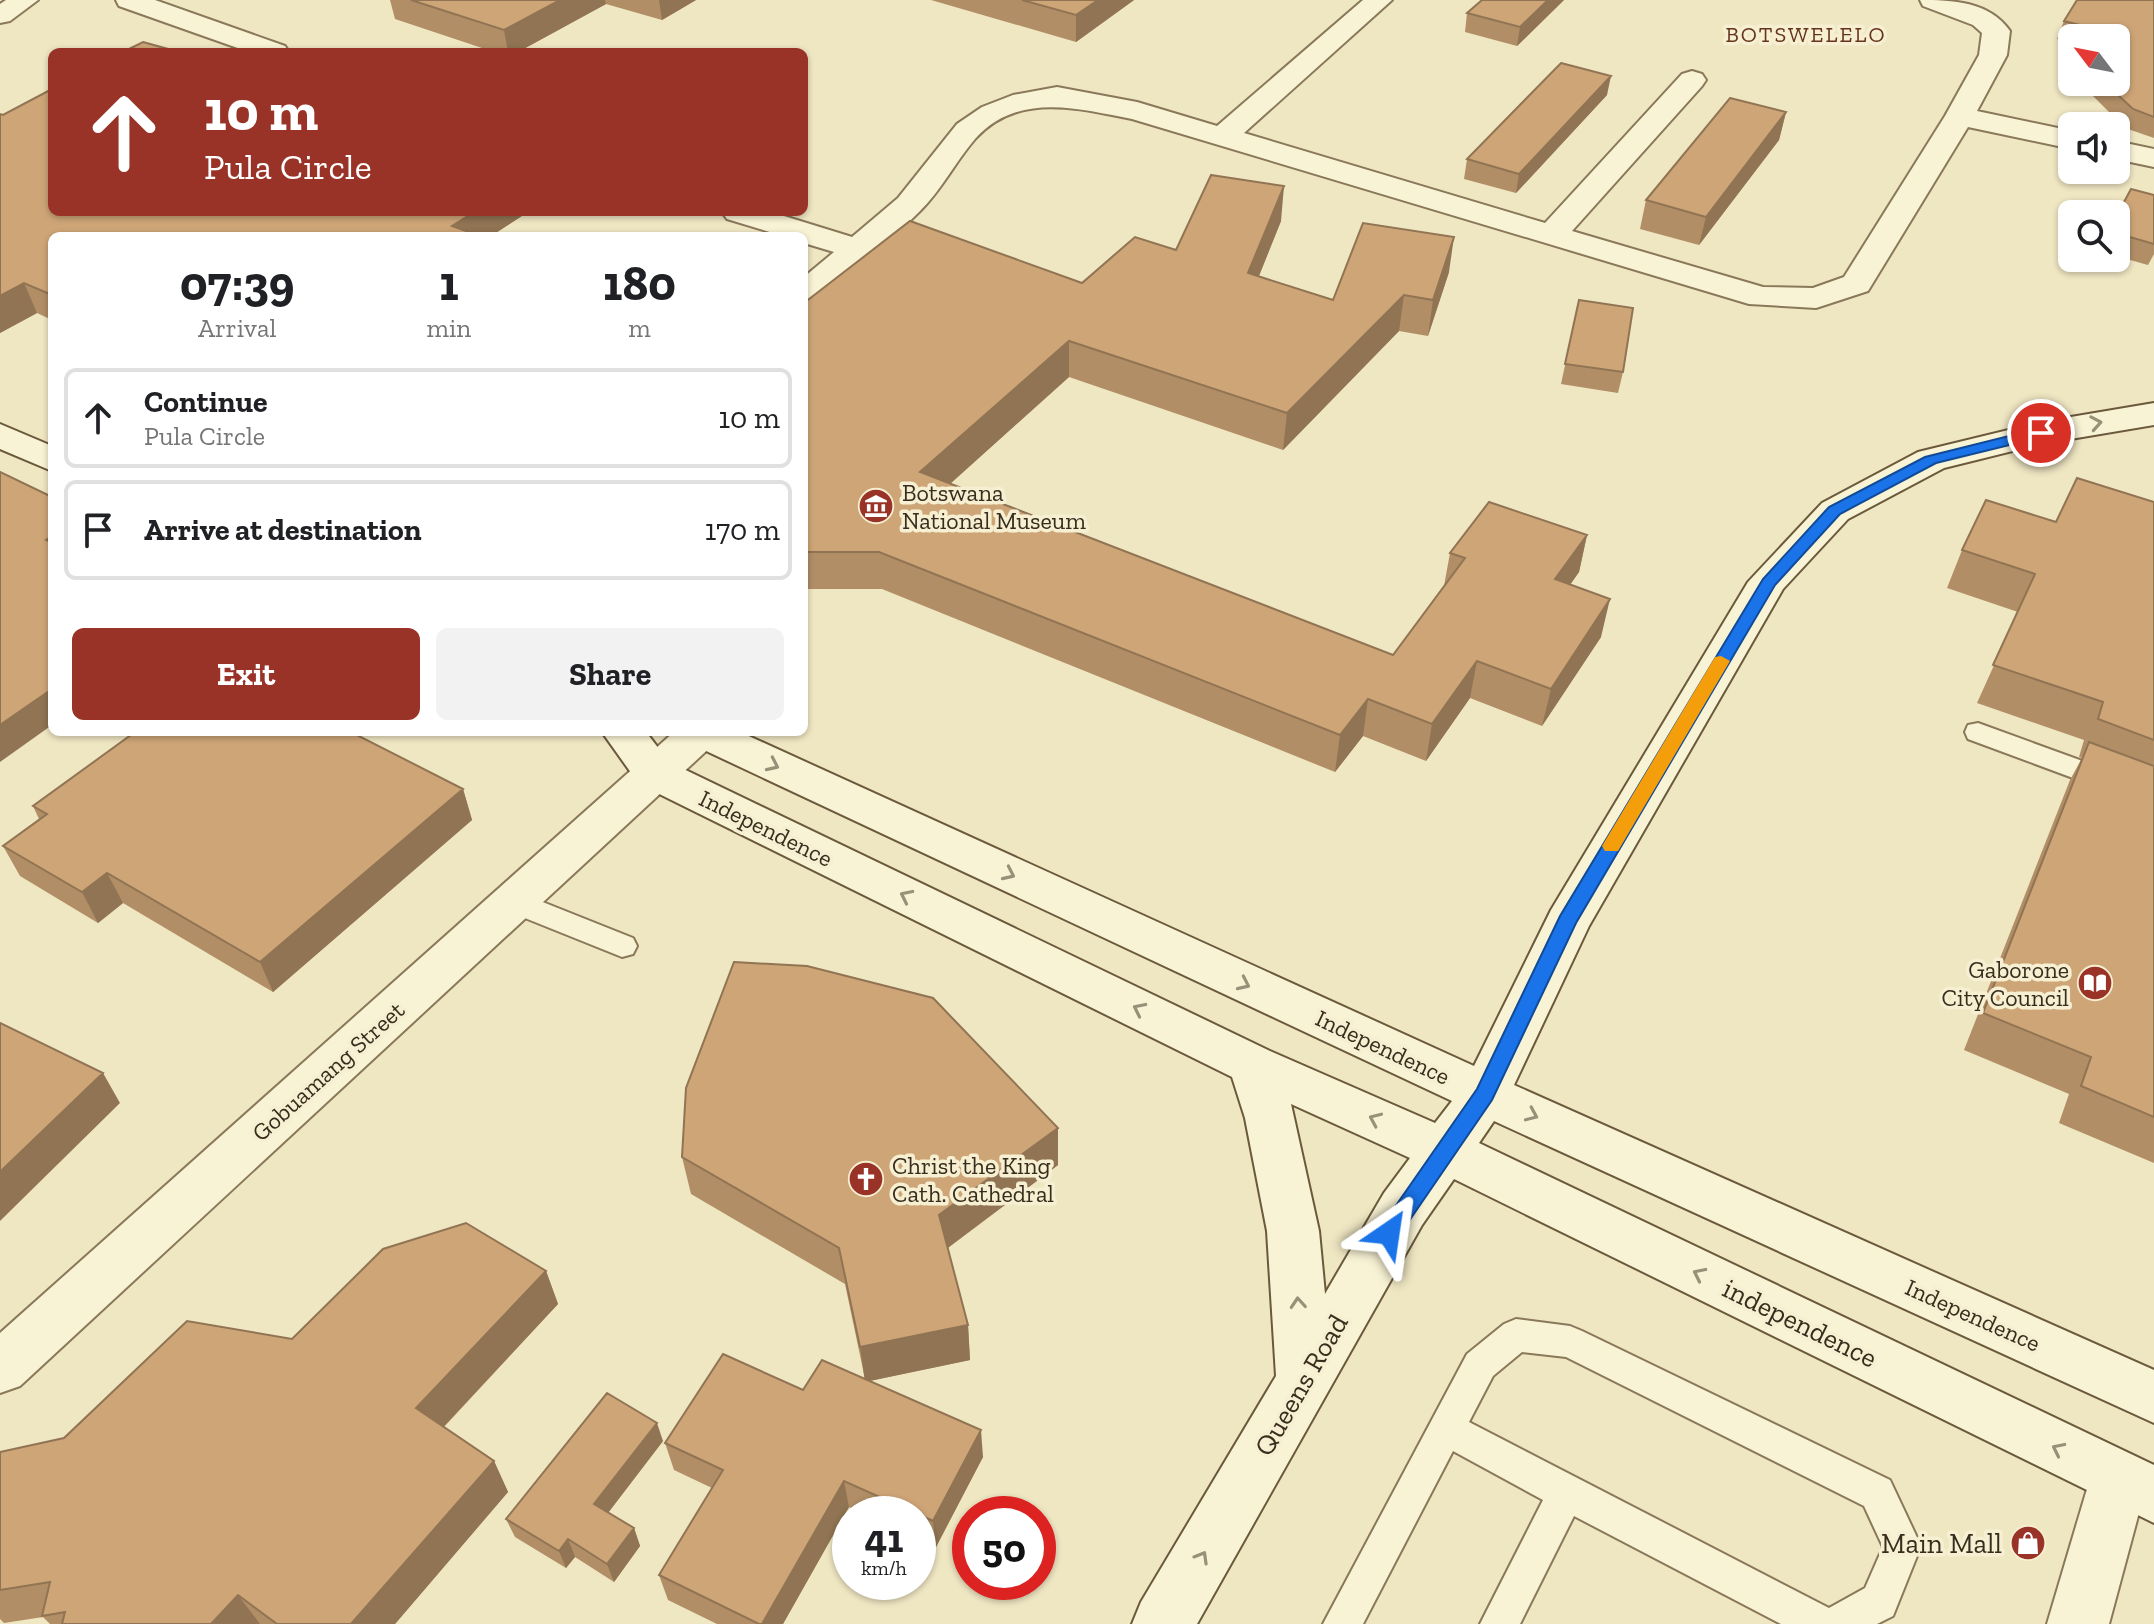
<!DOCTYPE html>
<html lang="en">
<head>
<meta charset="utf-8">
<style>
	:root { --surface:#fff; --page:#f2f2f2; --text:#202124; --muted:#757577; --line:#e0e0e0; --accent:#993328 }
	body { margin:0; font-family:"Zilla Slab",serif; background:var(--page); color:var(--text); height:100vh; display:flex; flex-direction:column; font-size:30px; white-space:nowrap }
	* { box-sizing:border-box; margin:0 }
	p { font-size:26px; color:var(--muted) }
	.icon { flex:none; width:44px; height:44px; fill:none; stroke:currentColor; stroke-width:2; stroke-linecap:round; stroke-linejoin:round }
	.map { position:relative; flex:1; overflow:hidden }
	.details { position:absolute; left:48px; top:232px; width:760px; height:504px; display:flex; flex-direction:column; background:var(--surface); border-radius:12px; box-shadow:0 2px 6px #0004 }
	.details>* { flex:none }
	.hud { position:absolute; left:48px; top:48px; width:760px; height:168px; border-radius:12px; box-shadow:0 2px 6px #0004; background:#993328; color:#fff; overflow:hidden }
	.needle { width:52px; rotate:302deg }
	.fabs { position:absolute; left:2058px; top:24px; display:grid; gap:16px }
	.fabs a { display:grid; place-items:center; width:72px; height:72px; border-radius:12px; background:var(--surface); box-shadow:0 2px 6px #0004; font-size:40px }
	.speed { position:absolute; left:832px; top:1496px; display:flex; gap:16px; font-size:40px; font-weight:700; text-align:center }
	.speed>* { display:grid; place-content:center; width:104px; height:104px; border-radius:50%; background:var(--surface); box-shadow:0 2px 6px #0004; line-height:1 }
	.speed small { font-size:20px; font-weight:400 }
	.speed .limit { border:12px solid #d22; background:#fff; color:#111 }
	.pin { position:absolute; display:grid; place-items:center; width:68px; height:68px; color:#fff; margin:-34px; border:4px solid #fff; border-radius:50%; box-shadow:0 2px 8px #0007 }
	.me { position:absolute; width:88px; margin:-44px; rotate:32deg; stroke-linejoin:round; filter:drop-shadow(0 0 6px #0008) }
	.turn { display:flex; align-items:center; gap:28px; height:168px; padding:0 24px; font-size:36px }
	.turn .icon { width:104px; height:104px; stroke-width:2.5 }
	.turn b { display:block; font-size:56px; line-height:68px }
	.eta { display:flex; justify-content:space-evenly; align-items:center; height:136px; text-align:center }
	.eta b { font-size:48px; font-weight:800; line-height:56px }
	.button { display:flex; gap:16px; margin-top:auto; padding:16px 24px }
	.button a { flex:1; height:92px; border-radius:12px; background:var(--accent); color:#fff; font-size:32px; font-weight:800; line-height:92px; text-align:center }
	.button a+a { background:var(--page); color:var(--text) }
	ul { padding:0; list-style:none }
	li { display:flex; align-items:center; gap:24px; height:100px; margin:0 16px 12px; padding:0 8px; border:4px solid var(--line); border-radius:12px }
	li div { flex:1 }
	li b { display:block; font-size:30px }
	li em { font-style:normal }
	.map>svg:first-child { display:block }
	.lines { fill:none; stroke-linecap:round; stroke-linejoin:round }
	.lane-casing { stroke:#897859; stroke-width:4 }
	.street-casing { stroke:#897859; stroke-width:4 }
	.secondary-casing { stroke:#6b593c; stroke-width:4 }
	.lane { fill:#f9f3d5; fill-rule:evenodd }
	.street { fill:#f9f3d5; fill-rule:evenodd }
	.secondary { fill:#f9f3d5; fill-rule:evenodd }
	.wall { fill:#b18e66 }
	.shaded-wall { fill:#907453 }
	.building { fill:#cea577; stroke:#907453; stroke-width:2 }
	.oneway { stroke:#989079 }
	.route { fill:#1a73e8; stroke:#114b97; stroke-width:2 }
	.slow { fill:#f59e0b }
	.labels { text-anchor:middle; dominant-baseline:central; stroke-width:7; stroke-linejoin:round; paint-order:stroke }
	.far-neighbourhood-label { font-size:22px; letter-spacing:2px; fill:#66341c; stroke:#f6efd2 }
	.poi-label { font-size:24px; fill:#382d1d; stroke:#f6efd2; text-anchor:start }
	.street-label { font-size:24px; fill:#382d1d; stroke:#f6efd2 }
	.near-street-label { font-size:28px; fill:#382d1d; stroke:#f6efd2 }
	.near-poi-label { font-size:28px; fill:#382d1d; stroke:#f6efd2; text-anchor:end }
</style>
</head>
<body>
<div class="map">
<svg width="2154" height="1624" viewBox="0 0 2154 1624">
	<rect width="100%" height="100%" fill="#efe6c2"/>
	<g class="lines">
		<defs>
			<path id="lane" d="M 1978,723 L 2154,787 L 2154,808 L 1968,739 L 1965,732 L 1968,725 Z
				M 515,891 L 633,938 L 637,946 L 633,954 L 622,957 L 505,910 L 500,902 L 505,894 Z
				M 1516,1319 L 1570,1326 L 1582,1331 L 1890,1480 L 1921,1546 L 1893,1616 L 1877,1624 L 1781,1624 L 1574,1516 L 1520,1624 L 1480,1624 L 1543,1500 L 1453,1451 L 1363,1624 L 1323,1624 L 1467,1354 L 1504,1324 ZM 1522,1352 L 1566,1357 L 1864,1506 L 1883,1547 L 1865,1588 L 1829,1608 L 1469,1422 L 1493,1376 Z"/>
			<path id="street" d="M 6,0 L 38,0 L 10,21 L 0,23 L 0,4 Z
				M 116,0 L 155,0 L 285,46 L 289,52 L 249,52 L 119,6 Z
				M 1363,0 L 1392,0 L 1244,133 L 1545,223 L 1682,74 L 1692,71 L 1702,74 L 1706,80 L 1702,86 L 1572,231 L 1763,287 L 1813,288 L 1844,277 L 1945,116 L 1979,55 L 1982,33 L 1973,25 L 1923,6 L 1920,0 C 1952,0 1989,1 2010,31 L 2007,55 L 1977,111 L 2072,131 L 2072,149 L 1968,127 L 1868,291 L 1816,308 L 1749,304 L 1132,119 C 1079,109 1018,91 975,139 C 955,162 941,191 919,212 C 887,244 850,272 816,301 L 804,304 L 804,277 L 834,252 L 804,243 L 804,236 L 783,236 L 727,219 L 722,212 L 771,212 L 852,237 L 898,198 L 957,124 L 982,107 L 1013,95 L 1057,87 L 1137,102 L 1217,126 Z
				M 2116,141 L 2154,149 L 2154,167 L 2116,159 Z
				M 674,732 L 722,732 L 716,742 L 20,1386 L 0,1393 L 0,1333 Z
				M 2119,1451 L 2140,1460 L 2148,1479 L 2109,1624 L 2047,1624 L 2090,1479 L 2098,1460 Z"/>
			<path id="secondary" d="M 2154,403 L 2154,425 L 2041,444 L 1944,468 L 1848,519 L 1783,589 L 1589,926 L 1514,1085 L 2154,1370 L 2154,1423 L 1494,1121 L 1479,1143 L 2154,1465 L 2154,1523 L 1454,1179 L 1422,1225 L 1197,1624 L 1132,1624 L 1141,1602 L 1276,1376 L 1267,1231 L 1245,1118 L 1232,1077 L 639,784 L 602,732 L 646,732 L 669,762 L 1270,1051 L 1435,1123 L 1452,1101 L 687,742 L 681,732 L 740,732 L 1474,1066 L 1551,910 L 1748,582 L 1822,503 L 1918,452 L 2041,422 ZM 1291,1104 L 1410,1158 L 1384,1193 L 1325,1294 L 1319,1231 Z
				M 0,424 L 52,446 L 52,471 L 0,449 Z"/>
		</defs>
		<!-- lane casing -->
		<use href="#lane" class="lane-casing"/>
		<!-- street casing -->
		<use href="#street" class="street-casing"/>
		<!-- secondary casing -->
		<use href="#secondary" class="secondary-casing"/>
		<!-- lane -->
		<use href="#lane" class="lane"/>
		<!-- street -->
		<use href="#street" class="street"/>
		<!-- secondary -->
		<use href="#secondary" class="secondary"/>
	</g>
	<!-- wall -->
	<path class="wall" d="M 390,0 L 696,0 L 662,20 L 606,4 L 518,52 L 494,52 L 395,19 Z
		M 931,0 L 1134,0 L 1076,42 Z
		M 1482,0 L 1564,0 L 1517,46 L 1465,32 L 1467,13 Z
		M 2154,0 L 2154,138 L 2125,128 L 2079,82 L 2116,82 L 2116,38 L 2072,38 L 2072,42 L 2057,39 L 2064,21 Z
		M 2072,48 L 2072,76 L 2064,68 Z
		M 1607,95 L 1516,193 L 1464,179 L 1467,159 Z
		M 1786,112 L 1779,140 L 1699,245 L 1640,229 L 1646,200 Z
		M 2154,195 L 2154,254 L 2148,265 L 2116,256 L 2116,217 Z
		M 52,212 L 528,212 L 491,236 L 52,236 L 52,320 L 37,313 L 0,333 Z
		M 1281,221 L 1259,276 L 1333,300 L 1449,272 L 1428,336 L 1399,331 L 1283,450 L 1069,377 L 950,484 L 1393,655 L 1444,586 L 1450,553 L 1587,535 L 1579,572 L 1570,585 L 1601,637 L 1542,726 L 1470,698 L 1426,761 L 1363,736 L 1335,772 L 882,589 L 804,589 L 804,303 L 1082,283 L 1176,250 Z
		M 1579,300 L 1623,372 L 1618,393 L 1561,384 Z
		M 2154,502 L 2154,1163 L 2059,1123 L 2069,1094 L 1964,1050 L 2070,780 L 2082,758 L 2079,757 L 2084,740 L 1977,703 L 2018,612 L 1947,588 L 1962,550 L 2056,522 Z
		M 463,789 L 472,820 L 273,992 L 123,903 L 98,923 L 20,876 L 3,846 L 39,819 L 33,806 Z
		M 682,1157 L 1058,1165 L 948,1248 L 968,1325 L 970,1360 L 869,1381 L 983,1457 L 936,1547 L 918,1539 L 918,1514 L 864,1514 L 849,1507 L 783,1624 L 717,1624 L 668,1600 L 659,1575 L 712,1488 L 674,1470 L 665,1443 L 803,1390 L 865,1379 L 845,1284 L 691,1194 Z
		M 546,1271 L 558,1304 L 444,1427 L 494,1461 L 508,1492 L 395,1624 L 50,1624 L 43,1617 L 4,1623 L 0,1619 L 0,1452 L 64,1438 Z
		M 663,1441 L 608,1513 L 634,1528 L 640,1546 L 614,1582 L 575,1557 L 566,1568 L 515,1537 L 506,1519 Z"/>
	<!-- shaded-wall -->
	<path class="shaded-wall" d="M 560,0 L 605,0 L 606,4 L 518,52 L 508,52 L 504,30 Z
		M 659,0 L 696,0 L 662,20 Z
		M 1098,0 L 1134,0 L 1076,42 L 1076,15 Z
		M 1548,0 L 1564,0 L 1517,46 L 1520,27 Z
		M 1611,76 L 1607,95 L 1516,193 L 1519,174 Z
		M 1786,112 L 1779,140 L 1699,245 L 1706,217 Z
		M 1284,186 L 1281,221 L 1246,308 L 1248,273 Z
		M 474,212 L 528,212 L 491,236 L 455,236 L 452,226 Z
		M 1454,237 L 1449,272 L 1428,336 L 1433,300 Z
		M 24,283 L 37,313 L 0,333 L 0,296 Z
		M 1404,295 L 1399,331 L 1283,450 L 1287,413 Z
		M 1069,341 L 1069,377 L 922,509 L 920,472 Z
		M 1587,535 L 1579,572 L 1547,617 L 1555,579 Z
		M 1610,599 L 1601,637 L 1542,726 L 1551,689 Z
		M 1477,661 L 1470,698 L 1426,761 L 1432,724 Z
		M 52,689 L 52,725 L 0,762 L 0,725 Z
		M 1368,699 L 1363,736 L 1335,772 L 1340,735 Z
		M 463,789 L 472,820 L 273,992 L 260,962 Z
		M 107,873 L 123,903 L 98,923 L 82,892 Z
		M 103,1073 L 120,1103 L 0,1221 L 0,1172 Z
		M 1058,1128 L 1058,1165 L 942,1252 L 939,1215 Z
		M 546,1271 L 558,1304 L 431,1440 L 416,1408 Z
		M 968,1325 L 970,1360 L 865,1382 L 860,1347 Z
		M 657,1423 L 663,1441 L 601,1522 L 594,1504 Z
		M 981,1430 L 983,1457 L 936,1547 L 933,1521 Z
		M 494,1461 L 508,1492 L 395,1624 L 351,1624 Z
		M 844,1481 L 849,1507 L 783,1624 L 762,1624 Z
		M 634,1528 L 640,1546 L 614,1582 L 607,1564 Z
		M 568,1539 L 575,1557 L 566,1568 L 559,1551 Z
		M 238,1595 L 260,1624 L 211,1624 Z"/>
	<!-- building -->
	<path class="building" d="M 411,0 L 560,0 L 504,30 Z
		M 1022,0 L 1098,0 L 1076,15 Z
		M 1482,0 L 1548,0 L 1520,27 L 1467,13 Z
		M 2077,0 L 2154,0 L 2154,117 L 2133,109 L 2104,82 L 2116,82 L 2116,38 L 2079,38 L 2088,27 L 2064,21 Z
		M 143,42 L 179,52 L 123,52 Z
		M 1561,63 L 1611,76 L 1519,174 L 1467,159 Z
		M 52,89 L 52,212 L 474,212 L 452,226 L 480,236 L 52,236 L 52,295 L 24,283 L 0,296 L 0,114 L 3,115 Z
		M 1730,98 L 1786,112 L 1706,217 L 1646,200 Z
		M 1211,175 L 1284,186 L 1248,273 L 1333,300 L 1363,223 L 1454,237 L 1433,300 L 1404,295 L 1287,413 L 1069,341 L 920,472 L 1393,655 L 1465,558 L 1450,553 L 1489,502 L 1587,535 L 1555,579 L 1610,599 L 1551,689 L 1477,661 L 1432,724 L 1368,699 L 1340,735 L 879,552 L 804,552 L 804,303 L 910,221 L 1082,283 L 1135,237 L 1176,250 Z
		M 2131,189 L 2154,195 L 2154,244 L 2116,233 L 2116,217 Z
		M 1579,300 L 1633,308 L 1623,372 L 1565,364 Z
		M 0,472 L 52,497 L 52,536 L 46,540 L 52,543 L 52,689 L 0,725 Z
		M 2077,478 L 2154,502 L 2154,740 L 2098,719 L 2103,702 L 1993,665 L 2035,574 L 1962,550 L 1986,500 L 2056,522 Z
		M 135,732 L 351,732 L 463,789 L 260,962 L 107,873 L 82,892 L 3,846 L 47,814 L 33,806 Z
		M 2089,742 L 2154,766 L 2154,1117 L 2081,1086 L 2091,1057 L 1983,1013 Z
		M 734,962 L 807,966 L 933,998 L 1058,1128 L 939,1215 L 968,1325 L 860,1347 L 839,1248 L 682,1157 L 686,1088 Z
		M 0,1023 L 103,1073 L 0,1172 Z
		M 466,1223 L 546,1271 L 416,1408 L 494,1461 L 351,1624 L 277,1624 L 238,1595 L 211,1624 L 62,1624 L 65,1612 L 42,1616 L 50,1582 L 0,1590 L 0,1452 L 64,1438 L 187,1321 L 292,1339 L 383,1249 Z
		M 723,1354 L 803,1390 L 822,1360 L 981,1430 L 933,1521 L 844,1481 L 762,1624 L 759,1624 L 659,1575 L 723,1470 L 665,1443 Z
		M 607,1393 L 657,1423 L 594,1504 L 634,1528 L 607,1564 L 568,1539 L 559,1551 L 506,1519 Z"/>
	<!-- one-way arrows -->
	<defs><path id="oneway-chevron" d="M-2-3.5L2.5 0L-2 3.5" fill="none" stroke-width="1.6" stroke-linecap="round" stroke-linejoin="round" transform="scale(2)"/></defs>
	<g class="oneway">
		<use href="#oneway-chevron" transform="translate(2096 423) rotate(-10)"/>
		<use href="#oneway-chevron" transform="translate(773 765) rotate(25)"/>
		<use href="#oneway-chevron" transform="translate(1009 874) rotate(25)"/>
		<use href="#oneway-chevron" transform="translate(906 896) rotate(-154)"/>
		<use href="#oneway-chevron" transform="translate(1244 984) rotate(25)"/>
		<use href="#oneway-chevron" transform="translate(1139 1009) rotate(-154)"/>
		<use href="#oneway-chevron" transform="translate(1532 1115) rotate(24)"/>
		<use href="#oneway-chevron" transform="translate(1375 1119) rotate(-156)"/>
		<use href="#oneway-chevron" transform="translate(1699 1274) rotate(-154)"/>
		<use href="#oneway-chevron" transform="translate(1298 1303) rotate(-94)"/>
		<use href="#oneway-chevron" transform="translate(2058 1449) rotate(-154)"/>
		<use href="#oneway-chevron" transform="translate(1202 1557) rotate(-60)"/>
	</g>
	<!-- route -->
	<path class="route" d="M 2041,428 L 2049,433 L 2046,436 L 1936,463 L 1840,514 L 1775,585 L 1576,923 L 1492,1100 L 1396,1240 L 1389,1243 L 1381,1240 L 1378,1233 L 1381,1227 L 1477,1089 L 1560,916 L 1763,579 L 1829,507 L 1925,457 Z"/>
	<!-- slow -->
	<path class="slow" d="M 1721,656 L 1730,661 L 1618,851 L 1605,851 L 1602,846 L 1605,841 L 1715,657 Z"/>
	<!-- icons -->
	<defs>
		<symbol id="museum-disc" viewBox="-11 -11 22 22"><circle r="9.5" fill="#993328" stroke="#f6efd2"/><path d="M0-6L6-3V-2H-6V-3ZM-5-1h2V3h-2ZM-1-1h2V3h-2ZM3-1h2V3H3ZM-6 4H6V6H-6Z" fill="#fff"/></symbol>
		<symbol id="library-disc" viewBox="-11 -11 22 22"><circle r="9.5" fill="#993328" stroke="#f6efd2"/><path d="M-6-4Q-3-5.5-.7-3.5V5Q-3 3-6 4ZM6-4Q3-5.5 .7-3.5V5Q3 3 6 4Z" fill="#fff"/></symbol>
		<symbol id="church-disc" viewBox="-11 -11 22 22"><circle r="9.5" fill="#993328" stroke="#f6efd2"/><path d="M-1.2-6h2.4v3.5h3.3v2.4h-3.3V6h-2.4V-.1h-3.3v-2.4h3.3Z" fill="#fff"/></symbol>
		<symbol id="shop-disc" viewBox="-11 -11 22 22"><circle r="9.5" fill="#993328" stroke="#f6efd2"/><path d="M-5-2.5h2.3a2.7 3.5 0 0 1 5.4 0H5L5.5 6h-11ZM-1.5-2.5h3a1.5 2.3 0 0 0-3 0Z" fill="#fff"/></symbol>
	</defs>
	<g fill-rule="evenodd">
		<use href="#museum-disc" x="856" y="486" width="40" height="40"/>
		<use href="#library-disc" x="2075" y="963" width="40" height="40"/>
		<use href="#church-disc" x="846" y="1159" width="40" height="40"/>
		<use href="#shop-disc" x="2008" y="1523" width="40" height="40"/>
	</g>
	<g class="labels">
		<!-- far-neighbourhood labels -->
		<g class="far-neighbourhood-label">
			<text x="1806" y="34">BOTSWELELO</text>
		</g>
		<!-- poi labels -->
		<g class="poi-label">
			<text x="902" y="492">Botswana<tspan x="902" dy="28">National Museum</tspan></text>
			<text x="2069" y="969" text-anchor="end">Gaborone<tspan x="2069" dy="28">City Council</tspan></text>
			<text x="892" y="1165">Christ the King<tspan x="892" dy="28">Cath. Cathedral</tspan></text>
		</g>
		<!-- street labels -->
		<g class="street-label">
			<text transform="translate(766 828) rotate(26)">Independence</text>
			<text transform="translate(1383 1047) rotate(25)">Independence</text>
			<text transform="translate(328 1071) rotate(-42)">Gobuamang Street</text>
			<text transform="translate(1973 1315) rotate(24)">Independence</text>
		</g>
		<!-- near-street labels -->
		<g class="near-street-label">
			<text transform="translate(1800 1323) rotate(26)">independence</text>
			<text transform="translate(1301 1385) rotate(-60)">Queens Road</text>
		</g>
		<!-- near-poi labels -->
		<g class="near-poi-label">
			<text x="2002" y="1543">Main Mall</text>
		</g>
	</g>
</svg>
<div class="fabs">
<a><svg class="needle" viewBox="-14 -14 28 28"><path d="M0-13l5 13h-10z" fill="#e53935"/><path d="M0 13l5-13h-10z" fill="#757577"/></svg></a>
<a><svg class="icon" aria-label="sound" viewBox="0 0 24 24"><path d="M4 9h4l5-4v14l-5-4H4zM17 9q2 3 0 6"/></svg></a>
<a><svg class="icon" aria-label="search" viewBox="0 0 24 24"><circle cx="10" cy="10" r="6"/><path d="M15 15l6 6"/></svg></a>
</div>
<div class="speed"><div>41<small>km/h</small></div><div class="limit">50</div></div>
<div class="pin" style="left:2041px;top:433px;background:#d93025"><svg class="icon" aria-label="arrive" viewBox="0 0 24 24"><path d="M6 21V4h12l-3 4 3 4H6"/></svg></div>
<svg class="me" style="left:1389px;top:1233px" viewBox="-20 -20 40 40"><path d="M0-17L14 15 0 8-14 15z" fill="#1a73e8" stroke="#fff" stroke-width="4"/></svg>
<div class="hud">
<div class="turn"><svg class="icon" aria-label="ahead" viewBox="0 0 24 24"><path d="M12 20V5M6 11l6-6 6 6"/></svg><div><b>10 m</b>Pula Circle</div></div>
</div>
<section class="details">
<div class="eta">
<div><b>07:39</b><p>Arrival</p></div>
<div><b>1</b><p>min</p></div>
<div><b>180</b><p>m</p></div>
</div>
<ul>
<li><svg class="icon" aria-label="ahead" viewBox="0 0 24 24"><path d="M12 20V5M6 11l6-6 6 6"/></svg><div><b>Continue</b><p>Pula Circle</p></div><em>10 m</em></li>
<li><svg class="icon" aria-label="arrive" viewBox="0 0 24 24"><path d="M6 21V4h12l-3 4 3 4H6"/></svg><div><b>Arrive at destination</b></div><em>170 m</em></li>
</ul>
<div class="button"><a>Exit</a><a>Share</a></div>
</section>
</div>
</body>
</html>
